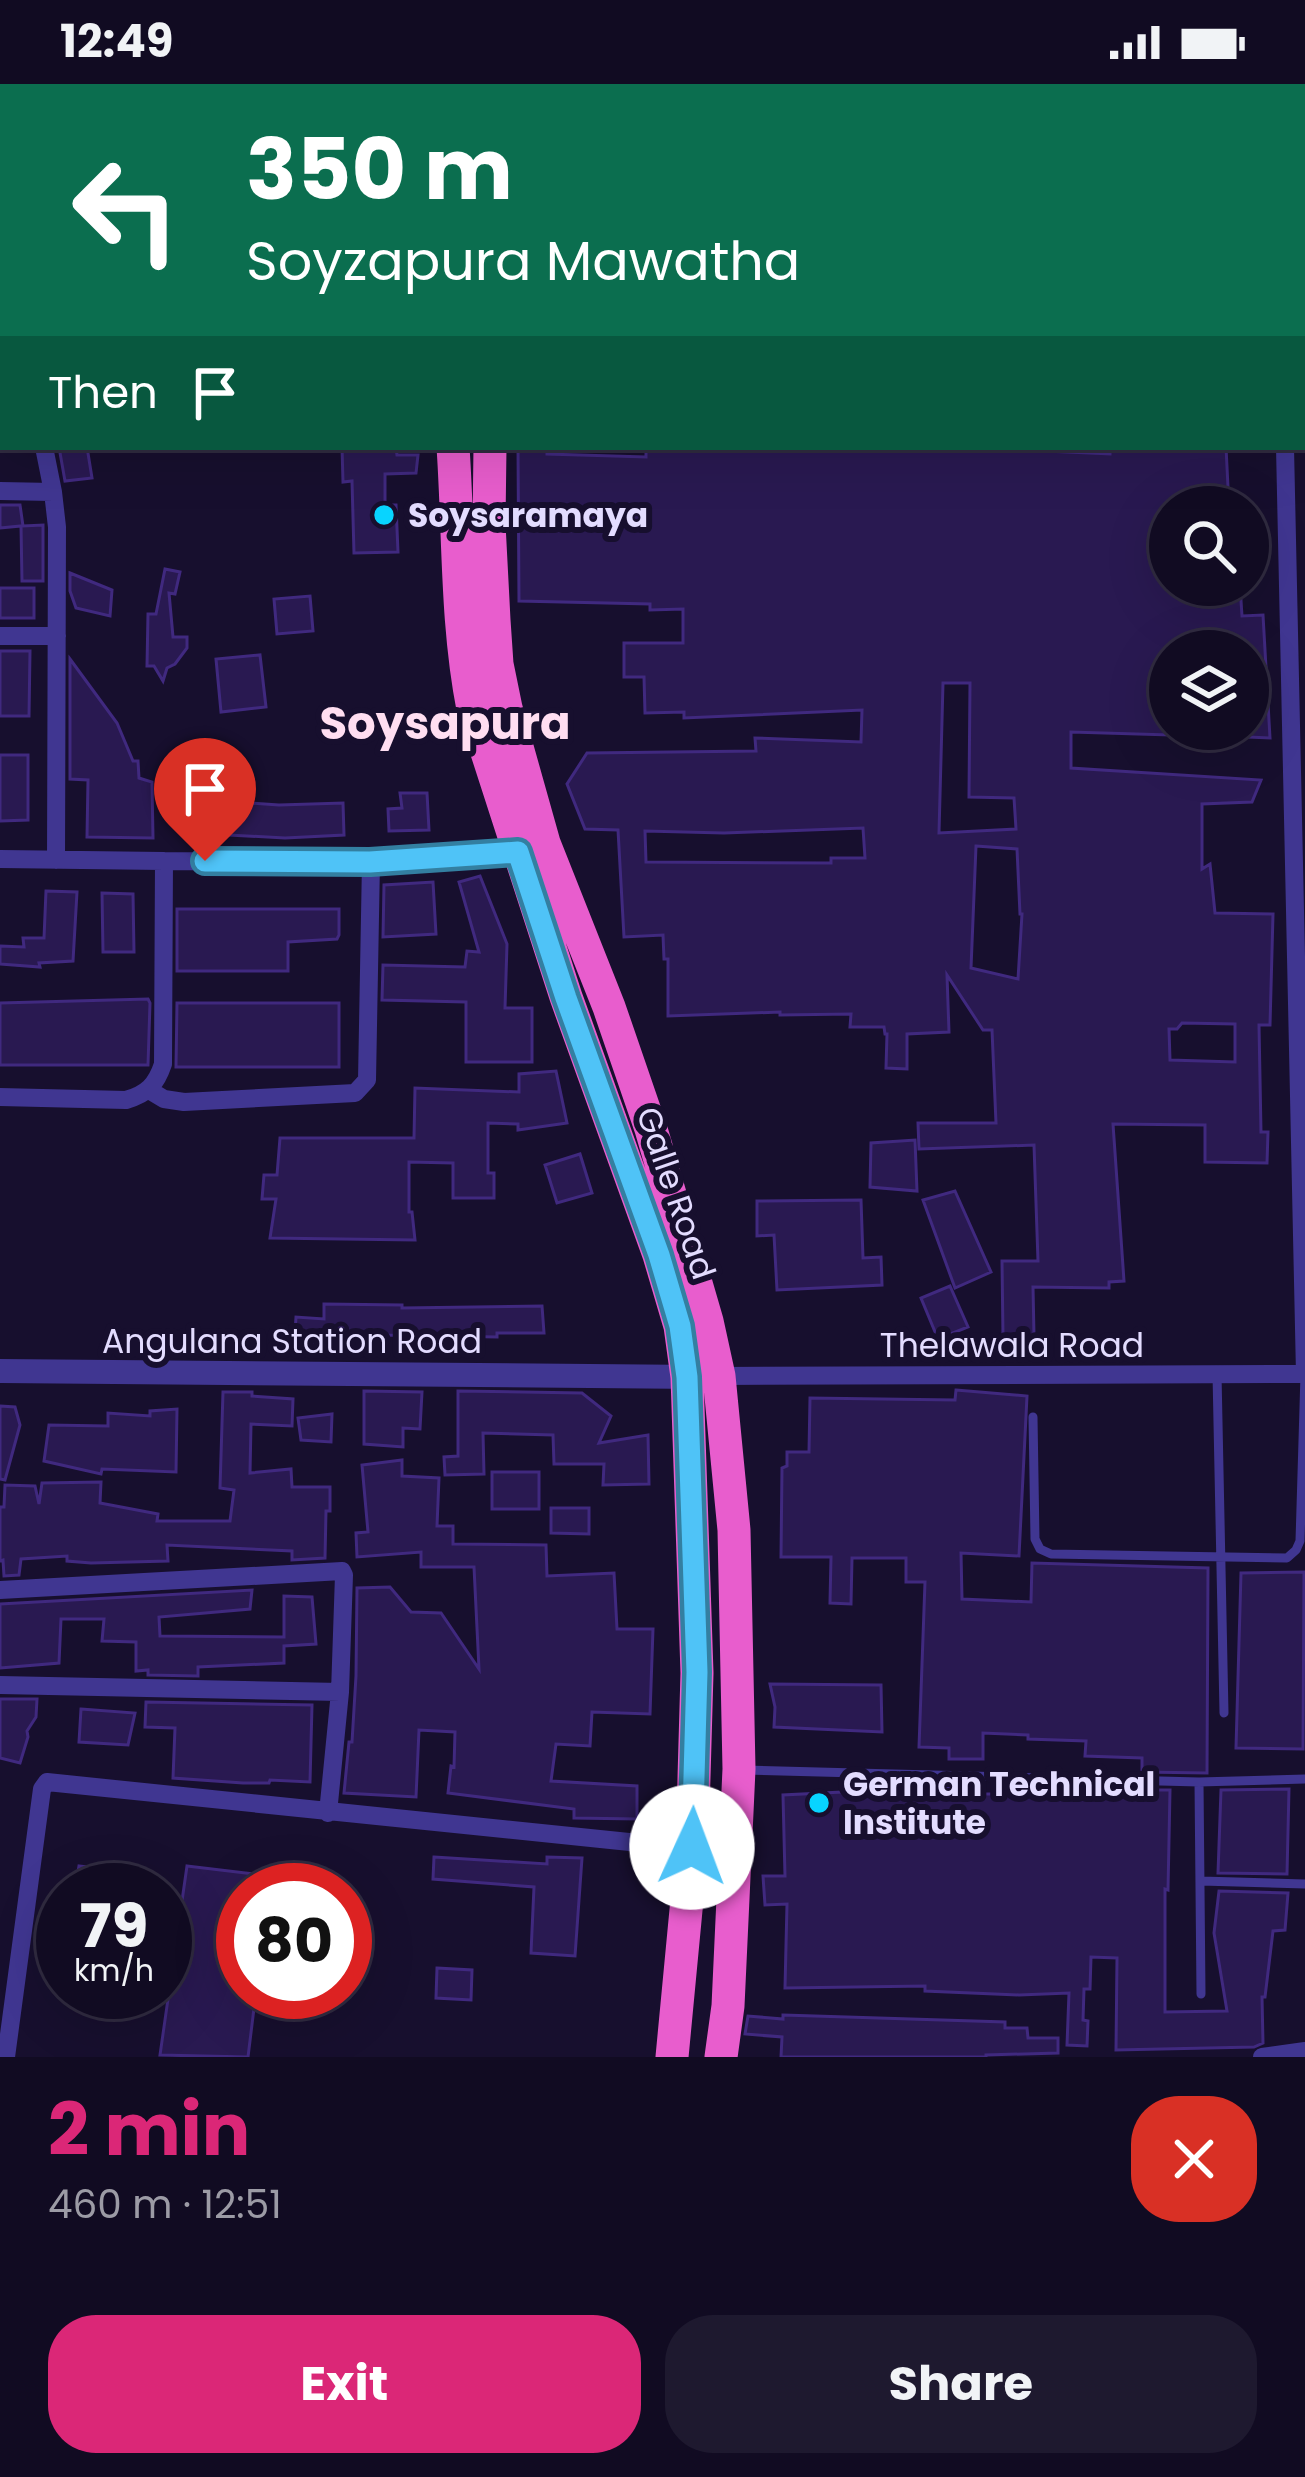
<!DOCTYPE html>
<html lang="en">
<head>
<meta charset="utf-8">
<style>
	:root { --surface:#110b22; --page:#1e192f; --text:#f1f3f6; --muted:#9c9ba5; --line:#302b40; --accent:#db2777 }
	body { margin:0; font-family:Poppins,sans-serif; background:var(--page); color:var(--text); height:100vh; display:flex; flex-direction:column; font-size:45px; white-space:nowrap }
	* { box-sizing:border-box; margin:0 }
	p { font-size:39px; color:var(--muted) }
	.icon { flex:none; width:66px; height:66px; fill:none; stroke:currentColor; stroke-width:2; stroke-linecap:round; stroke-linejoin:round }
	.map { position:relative; height:1973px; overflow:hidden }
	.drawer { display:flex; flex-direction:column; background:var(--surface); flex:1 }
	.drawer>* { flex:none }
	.guide { position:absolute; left:0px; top:0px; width:1305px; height:366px; box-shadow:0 12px 48px #0002,0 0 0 3px var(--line); background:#0b6e4f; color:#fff; overflow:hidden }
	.buttons { position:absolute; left:1149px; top:402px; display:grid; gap:24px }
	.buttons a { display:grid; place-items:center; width:120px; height:120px; border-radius:50%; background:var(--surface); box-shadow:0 12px 48px #0002,0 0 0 3px var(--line); font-size:60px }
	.speed { position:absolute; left:36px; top:1779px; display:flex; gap:24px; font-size:60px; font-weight:700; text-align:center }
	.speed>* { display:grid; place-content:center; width:156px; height:156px; border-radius:50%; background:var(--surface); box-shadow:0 12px 48px #0002,0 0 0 3px var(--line); line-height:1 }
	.speed small { font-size:30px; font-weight:400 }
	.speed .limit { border:18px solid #d22; background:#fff; color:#111 }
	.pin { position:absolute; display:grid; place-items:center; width:102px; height:102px; color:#fff; margin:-123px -51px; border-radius:50% 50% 50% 0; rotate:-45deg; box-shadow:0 0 12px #0007 }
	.pin .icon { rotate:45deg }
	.me { position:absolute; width:132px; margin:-66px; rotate:2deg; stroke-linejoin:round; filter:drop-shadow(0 0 9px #0008) }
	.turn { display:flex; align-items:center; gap:42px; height:252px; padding:0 48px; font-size:54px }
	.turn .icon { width:156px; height:156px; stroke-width:2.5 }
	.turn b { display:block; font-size:84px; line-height:102px }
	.then { display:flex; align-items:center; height:114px; padding:0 48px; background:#0003; gap:24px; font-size:45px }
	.round { display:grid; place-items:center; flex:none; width:126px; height:126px; border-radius:48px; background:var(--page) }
	.headline { display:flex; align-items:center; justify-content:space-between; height:204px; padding:0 48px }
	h1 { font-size:72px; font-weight:700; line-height:90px; color:var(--accent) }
	.primary-button { display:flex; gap:24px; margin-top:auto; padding:24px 48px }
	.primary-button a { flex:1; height:138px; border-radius:48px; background:var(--accent); color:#fff; font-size:48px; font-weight:700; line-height:138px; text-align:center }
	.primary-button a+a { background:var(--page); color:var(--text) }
	.status { display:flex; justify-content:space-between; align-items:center; height:84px; padding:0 60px; background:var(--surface); direction:ltr }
	.status svg { height:33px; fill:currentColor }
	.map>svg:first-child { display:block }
	.building { fill:#291951; stroke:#40297f; stroke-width:3; fill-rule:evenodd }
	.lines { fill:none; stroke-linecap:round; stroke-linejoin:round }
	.service { stroke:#403691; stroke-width:9 }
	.minor { stroke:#403691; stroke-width:18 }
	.tertiary { stroke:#403691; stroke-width:24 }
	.trunk { stroke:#e85dcd; stroke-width:33 }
	.route-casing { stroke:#337fa1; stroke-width:30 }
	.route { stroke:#4fc3f7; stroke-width:21 }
	.poi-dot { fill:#08d4ff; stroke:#170f2e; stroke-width:4.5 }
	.labels { text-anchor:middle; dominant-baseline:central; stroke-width:12; stroke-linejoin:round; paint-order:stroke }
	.poi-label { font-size:33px; font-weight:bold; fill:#e3dcff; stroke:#170f2e; text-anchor:start }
	.street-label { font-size:33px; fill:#e3dcff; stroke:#170f2e }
	.district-label { font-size:45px; font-weight:bold; fill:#ffdef1; stroke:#170f2e }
</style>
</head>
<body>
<div class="status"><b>12:49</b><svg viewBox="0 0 49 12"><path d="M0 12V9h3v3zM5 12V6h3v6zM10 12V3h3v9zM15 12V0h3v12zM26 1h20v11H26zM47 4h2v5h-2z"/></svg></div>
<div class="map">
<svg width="1305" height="1973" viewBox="0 0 1305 1973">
	<rect width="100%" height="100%" fill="#170f2e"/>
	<!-- building -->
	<path class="building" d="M 59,363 L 87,363 L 92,394 L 65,397 Z
		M 342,363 L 396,363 L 397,371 L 418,371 L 416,389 L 385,390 L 385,421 L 396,421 L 398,468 L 354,469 L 352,397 L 343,398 Z
		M 518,363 L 547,363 L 547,370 L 646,373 L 646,363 L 1024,363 L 1024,366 L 1110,370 L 1110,363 L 1226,363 L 1229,423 L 1170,423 L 1170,501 L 1240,501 L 1242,532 L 1263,531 L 1270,654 L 1248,653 L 1248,567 L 1170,567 L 1170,651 L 1071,648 L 1071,684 L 1261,696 L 1252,718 L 1202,720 L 1202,785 L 1210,780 L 1215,829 L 1273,830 L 1270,941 L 1259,941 L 1261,1048 L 1268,1048 L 1267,1079 L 1205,1078 L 1205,1041 L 1113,1040 L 1124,1197 L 1109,1198 L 1109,1204 L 1033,1203 L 1034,1252 L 1003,1252 L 1002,1177 L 1038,1177 L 1034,1061 L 919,1065 L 918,1039 L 996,1039 L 992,946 L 983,946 L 947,891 L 949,948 L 907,950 L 907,985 L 886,984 L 887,950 L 885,950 L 884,943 L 850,943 L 851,930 L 780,931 L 780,928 L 668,932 L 668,875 L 664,875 L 663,851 L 624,853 L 618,746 L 585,745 L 567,700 L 587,669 L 756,667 L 755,654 L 861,658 L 862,626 L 684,634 L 684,628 L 645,629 L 644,593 L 624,593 L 624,559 L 683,559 L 683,525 L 650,526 L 650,520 L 519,517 ZM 943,599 L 970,599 L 969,713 L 1014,714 L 1016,745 L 939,749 ZM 863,744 L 865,774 L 831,774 L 831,779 L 646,778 L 645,747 L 724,749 ZM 976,762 L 1017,765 L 1020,830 L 1022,830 L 1018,895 L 971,884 ZM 1182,939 L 1235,940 L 1235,978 L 1170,976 L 1169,945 L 1177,945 Z
		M 0,421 L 20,421 L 23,442 L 43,441 L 43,497 L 22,497 L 21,442 L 0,444 Z
		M 165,485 L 180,488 L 175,510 L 169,509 L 173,553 L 187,553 L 187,564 L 175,580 L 167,584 L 163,597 L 154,582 L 147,582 L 148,530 L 156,530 Z
		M 70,489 L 112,506 L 110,532 L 76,524 L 70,507 Z
		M 0,504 L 34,504 L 34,534 L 0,534 Z
		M 310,512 L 313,547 L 277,550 L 274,515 Z
		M 0,567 L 30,567 L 29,632 L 0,632 Z
		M 260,571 L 266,623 L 221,628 L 216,575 Z
		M 70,575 L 117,639 L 133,677 L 138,677 L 139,694 L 152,698 L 153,754 L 87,753 L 88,696 L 70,695 Z
		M 0,671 L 28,671 L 28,736 L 0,737 Z
		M 217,705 L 218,717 L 279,721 L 343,719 L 344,751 L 285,754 L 192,749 L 191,706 Z
		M 400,709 L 427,709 L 429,746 L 389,747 L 388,725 L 402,724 Z
		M 480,792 L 507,860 L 505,924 L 532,924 L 532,978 L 466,978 L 466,918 L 382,916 L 383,881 L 465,883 L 467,867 L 479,868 L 459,798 Z
		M 433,798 L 436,850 L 383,853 L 384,801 Z
		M 46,807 L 77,808 L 73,877 L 39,879 L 40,883 L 0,880 L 0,862 L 24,863 L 23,854 L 44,854 Z
		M 102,809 L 133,810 L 134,868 L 103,868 Z
		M 177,825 L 339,825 L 339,851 L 337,855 L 288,858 L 288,887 L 177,887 Z
		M 148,915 L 150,919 L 148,981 L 0,981 L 0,919 Z
		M 177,919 L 339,919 L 339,983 L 176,983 Z
		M 556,987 L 567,1039 L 518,1046 L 518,1040 L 488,1039 L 488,1089 L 494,1089 L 494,1114 L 453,1114 L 453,1079 L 409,1078 L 409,1128 L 412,1128 L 415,1156 L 270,1154 L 276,1115 L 262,1115 L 264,1091 L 277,1091 L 280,1054 L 414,1054 L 415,1004 L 519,1008 L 519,990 Z
		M 915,1056 L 917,1107 L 870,1103 L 871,1059 Z
		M 580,1070 L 592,1109 L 557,1119 L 545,1081 Z
		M 955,1107 L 991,1188 L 955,1204 L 923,1116 Z
		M 861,1116 L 863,1174 L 881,1173 L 882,1201 L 777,1206 L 774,1151 L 757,1152 L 757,1117 Z
		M 950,1202 L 968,1243 L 938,1255 L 921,1214 Z
		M 324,1220 L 402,1221 L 402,1224 L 542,1222 L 544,1249 L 497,1249 L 497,1253 L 316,1250 L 316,1263 L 294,1263 L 296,1233 L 324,1235 Z
		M 956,1306 L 1027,1312 L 1019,1472 L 961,1469 L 962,1515 L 1031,1518 L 1032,1479 L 1208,1484 L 1207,1689 L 1142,1688 L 1142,1674 L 1085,1672 L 1086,1657 L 1028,1655 L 1028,1651 L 983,1649 L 983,1675 L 949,1675 L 949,1664 L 919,1663 L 925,1498 L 906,1498 L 906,1474 L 852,1474 L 851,1520 L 830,1519 L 831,1473 L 781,1473 L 782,1384 L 787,1382 L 787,1368 L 809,1368 L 810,1314 L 955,1316 Z
		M 364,1307 L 422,1308 L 420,1345 L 403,1344 L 403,1363 L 364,1360 Z
		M 458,1307 L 582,1309 L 611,1332 L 599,1359 L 648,1351 L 649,1400 L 603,1401 L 604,1380 L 554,1380 L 553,1351 L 483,1349 L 484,1390 L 445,1391 L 444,1373 L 458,1372 Z
		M 223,1308 L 252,1308 L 252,1312 L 293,1315 L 292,1342 L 251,1340 L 250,1389 L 291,1385 L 292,1403 L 330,1403 L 330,1427 L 326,1427 L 325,1474 L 292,1476 L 292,1467 L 167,1461 L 168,1477 L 91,1479 L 67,1477 L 67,1472 L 21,1475 L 19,1491 L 4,1492 L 3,1476 L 0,1477 L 0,1423 L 4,1423 L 5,1401 L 35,1402 L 39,1420 L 42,1399 L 101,1398 L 100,1419 L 158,1430 L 157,1437 L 230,1437 L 234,1406 L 220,1404 Z
		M 0,1322 L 15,1323 L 20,1341 L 5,1396 L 0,1395 Z
		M 177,1325 L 176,1388 L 102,1385 L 101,1390 L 44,1377 L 49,1341 L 108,1342 L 108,1329 L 150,1332 L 150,1327 Z
		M 332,1330 L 331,1358 L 301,1356 L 298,1334 Z
		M 402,1376 L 402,1392 L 439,1394 L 437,1442 L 453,1442 L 453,1460 L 546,1461 L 547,1492 L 614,1489 L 617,1545 L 653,1545 L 650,1630 L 592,1628 L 590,1662 L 556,1660 L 551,1697 L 637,1702 L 637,1735 L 574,1734 L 574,1725 L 448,1709 L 451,1682 L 454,1683 L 455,1648 L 419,1646 L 416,1713 L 344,1709 L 349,1658 L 352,1658 L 356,1592 L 357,1504 L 390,1503 L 411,1528 L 441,1529 L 479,1585 L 474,1483 L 421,1483 L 421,1468 L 357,1473 L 356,1449 L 368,1448 L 362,1381 Z
		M 492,1388 L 539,1388 L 539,1425 L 492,1425 Z
		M 551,1424 L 589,1424 L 589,1450 L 551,1449 Z
		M 1304,1488 L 1303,1665 L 1236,1664 L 1241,1489 Z
		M 252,1506 L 250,1525 L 159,1533 L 160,1552 L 284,1553 L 284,1512 L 312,1513 L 316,1560 L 284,1562 L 284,1579 L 198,1583 L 198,1592 L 148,1591 L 148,1586 L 136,1587 L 136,1558 L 102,1557 L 104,1535 L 61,1535 L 59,1579 L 0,1584 L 0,1520 Z
		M 770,1600 L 881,1601 L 882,1648 L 774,1643 L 775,1623 Z
		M 0,1615 L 37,1615 L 36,1633 L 27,1647 L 28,1653 L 20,1679 L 0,1674 Z
		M 146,1618 L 312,1621 L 310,1698 L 270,1696 L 269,1699 L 243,1699 L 173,1694 L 175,1644 L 145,1643 Z
		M 81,1625 L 135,1629 L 128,1661 L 79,1658 Z
		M 923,1704 L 971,1705 L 971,1710 L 1043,1710 L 1043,1712 L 1142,1711 L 1142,1706 L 1170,1706 L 1168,1806 L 1165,1805 L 1165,1928 L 1227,1927 L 1214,1849 L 1219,1807 L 1288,1809 L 1285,1846 L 1273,1847 L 1265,1913 L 1262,1913 L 1263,1959 L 1254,1963 L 1116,1966 L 1117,1874 L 1091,1873 L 1090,1905 L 1084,1905 L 1083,1936 L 1088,1937 L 1087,1962 L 1067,1961 L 1069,1909 L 1019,1911 L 925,1907 L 925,1902 L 785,1904 L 787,1820 L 765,1821 L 763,1792 L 785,1792 L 783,1711 Z
		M 1289,1705 L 1287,1790 L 1218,1789 L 1221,1706 Z
		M 434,1773 L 547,1780 L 547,1773 L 582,1774 L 575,1872 L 531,1869 L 534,1803 L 433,1795 Z
		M 79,1782 L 143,1789 L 140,1806 L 75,1806 Z
		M 187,1782 L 271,1792 L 269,1806 L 243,1806 L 243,1908 L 256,1908 L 248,1973 L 160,1971 Z
		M 437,1884 L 472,1886 L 471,1916 L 436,1914 Z
		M 783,1931 L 1005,1938 L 1005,1944 L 1027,1944 L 1028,1954 L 1058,1954 L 1058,1969 L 986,1971 L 986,1973 L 781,1973 L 782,1953 L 745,1950 L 748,1932 L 783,1935 Z"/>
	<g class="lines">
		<!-- service -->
		<path class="service" d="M 1217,1290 L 1224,1629
			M 1033,1333 L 1035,1455 L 1040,1465 L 1051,1470 L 1287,1474 L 1296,1466 L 1300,1457 L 1305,1290
			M 745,1686 L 1199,1698 L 1305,1695
			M 1199,1698 L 1201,1910
			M 1201,1797 L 1305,1800"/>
		<!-- minor -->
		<path class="minor" d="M 0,253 L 3,253
			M 1302,263 L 1305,263
			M 44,363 L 53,408 L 57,443 L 56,776
			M 0,407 L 53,408
			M 0,552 L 57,552
			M 0,775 L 164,777
			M 149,1006 L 164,1015 L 184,1018 L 355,1009 L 367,996 L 371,778
			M 0,1013 L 126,1016 C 147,1010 156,1001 163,980 L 164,777 L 371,778 L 522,766
			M 719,1292 L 1305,1290 L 1285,363
			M 0,1506 L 342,1487 L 344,1491 L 340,1608 L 328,1729
			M 0,1601 L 340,1608
			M 6,1973 L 42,1705 L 47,1698 L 736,1769
			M 1262,1973 L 1305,1967"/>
		<!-- tertiary -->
		<path class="tertiary" d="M 0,161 L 3,160
			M 0,1287 L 700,1293"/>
		<!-- trunk -->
		<path class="trunk" d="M 444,0 L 444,3
			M 479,0 L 479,3
			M 453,363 C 459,451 456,539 473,625 L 566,913 L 659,1171 L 680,1242 L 687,1293 L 697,1589 L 692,1763 L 672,1973
			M 490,363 L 489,440 L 494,536 L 497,580 L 506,624 L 544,759 L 609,923 L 651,1045 L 707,1237 L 719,1292 L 734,1446 L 739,1685 L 728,1922 L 721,1973"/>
	</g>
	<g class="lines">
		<defs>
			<path id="route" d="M 205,777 L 370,778 L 518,768 L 566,914 L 659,1171 L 680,1242 L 687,1293 L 697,1588 L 692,1763"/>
		</defs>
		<!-- route casing -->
		<use href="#route" class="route-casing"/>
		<!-- route -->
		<use href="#route" class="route"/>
	</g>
	<!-- markers -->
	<g class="poi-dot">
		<circle cx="384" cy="431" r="12"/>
		<circle cx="819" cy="1719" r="12"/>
	</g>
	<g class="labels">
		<!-- poi labels -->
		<g class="poi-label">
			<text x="408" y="431">Soysaramaya</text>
			<text x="843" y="1700">German Technical<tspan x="843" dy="38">Institute</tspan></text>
		</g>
		<!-- street labels -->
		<g class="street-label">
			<text transform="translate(676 1109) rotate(71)">Galle Road</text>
			<text x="292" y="1257">Angulana Station Road</text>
			<text x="1012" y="1261">Thelawala Road</text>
		</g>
		<!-- district labels -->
		<g class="district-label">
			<text x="445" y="639">Soysapura</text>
		</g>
	</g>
</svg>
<div class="buttons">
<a><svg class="icon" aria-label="search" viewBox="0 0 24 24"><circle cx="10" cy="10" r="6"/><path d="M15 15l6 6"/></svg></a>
<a><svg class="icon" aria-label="layers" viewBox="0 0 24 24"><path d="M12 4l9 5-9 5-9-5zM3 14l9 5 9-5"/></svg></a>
</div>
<div class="speed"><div>79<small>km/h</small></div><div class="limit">80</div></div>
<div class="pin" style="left:205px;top:777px;background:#d93025"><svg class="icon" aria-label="arrive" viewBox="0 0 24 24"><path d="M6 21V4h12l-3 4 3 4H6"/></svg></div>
<svg class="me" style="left:692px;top:1763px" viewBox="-20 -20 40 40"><circle r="19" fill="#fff"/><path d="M0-13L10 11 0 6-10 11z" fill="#4fc3f7"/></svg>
<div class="guide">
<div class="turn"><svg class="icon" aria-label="left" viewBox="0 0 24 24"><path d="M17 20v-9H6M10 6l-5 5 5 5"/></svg><div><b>350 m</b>Soyzapura Mawatha</div></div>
<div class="then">Then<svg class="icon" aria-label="arrive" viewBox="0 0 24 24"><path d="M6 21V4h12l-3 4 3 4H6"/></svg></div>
</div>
</div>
<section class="drawer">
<div class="headline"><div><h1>2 min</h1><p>460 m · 12:51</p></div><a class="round" style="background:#d93025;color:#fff"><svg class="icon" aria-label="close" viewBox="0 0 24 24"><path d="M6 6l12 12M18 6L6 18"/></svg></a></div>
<div class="primary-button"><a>Exit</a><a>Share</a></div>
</section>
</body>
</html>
